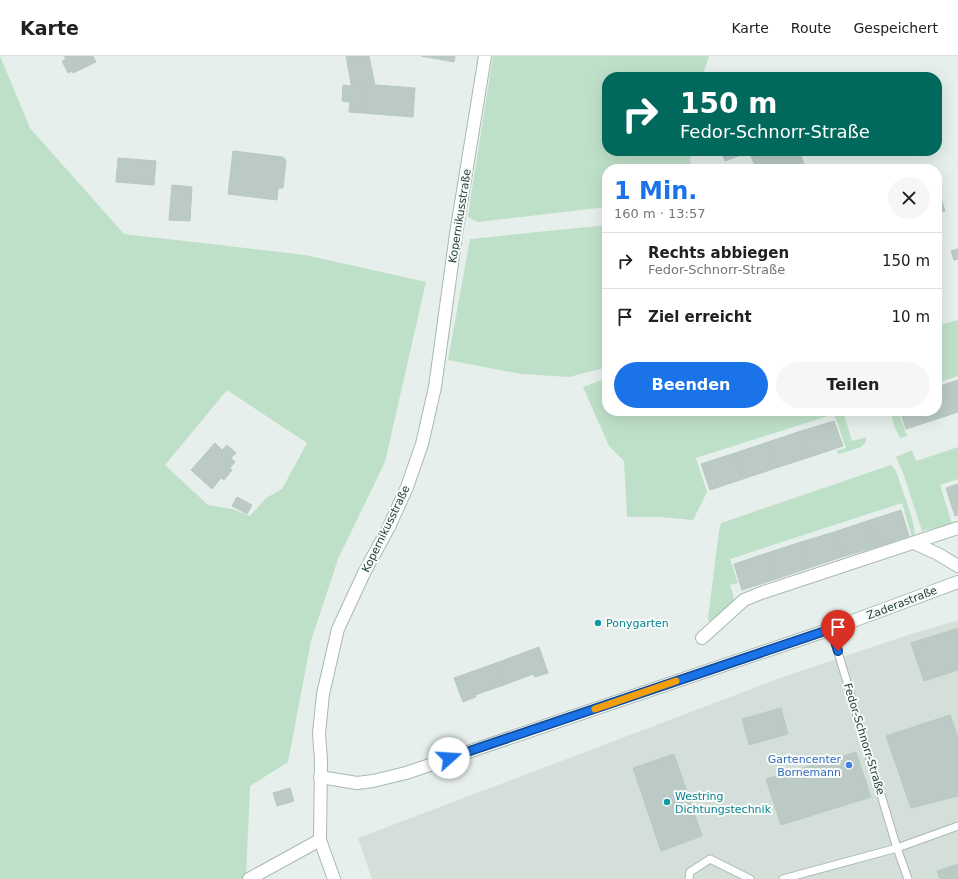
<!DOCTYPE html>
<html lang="de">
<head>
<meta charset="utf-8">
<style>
	:root { --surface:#fff; --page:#f6f6f6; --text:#202124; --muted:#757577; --line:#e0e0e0; --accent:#1a73e8 }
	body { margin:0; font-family:"DejaVu Sans",sans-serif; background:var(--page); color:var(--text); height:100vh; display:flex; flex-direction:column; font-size:15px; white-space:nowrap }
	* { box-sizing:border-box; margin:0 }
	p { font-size:13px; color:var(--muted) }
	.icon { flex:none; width:22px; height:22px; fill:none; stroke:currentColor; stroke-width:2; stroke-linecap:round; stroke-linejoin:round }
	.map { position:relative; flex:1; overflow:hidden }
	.details { position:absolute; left:602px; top:108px; width:340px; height:252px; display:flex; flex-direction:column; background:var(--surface); border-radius:16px; box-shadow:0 4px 16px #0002 }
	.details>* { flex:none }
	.hud { position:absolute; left:602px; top:16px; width:340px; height:84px; border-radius:16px; box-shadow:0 4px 16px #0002; background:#00695c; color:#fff; overflow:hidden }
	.pin { position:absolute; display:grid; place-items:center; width:34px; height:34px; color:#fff; margin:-41px -17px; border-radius:50% 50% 50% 0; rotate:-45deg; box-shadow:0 0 4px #0007 }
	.pin .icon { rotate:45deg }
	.me { position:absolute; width:44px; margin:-22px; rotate:71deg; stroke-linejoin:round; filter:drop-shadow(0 0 3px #0008) }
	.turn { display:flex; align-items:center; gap:14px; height:84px; padding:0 12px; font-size:18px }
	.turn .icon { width:52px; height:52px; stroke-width:2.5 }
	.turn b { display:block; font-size:28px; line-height:34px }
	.round { display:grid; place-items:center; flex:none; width:42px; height:42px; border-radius:21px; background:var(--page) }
	.summary { display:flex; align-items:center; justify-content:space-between; height:68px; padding:0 12px }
	h1 { font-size:24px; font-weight:800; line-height:30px; color:var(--accent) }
	.cta { display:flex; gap:8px; margin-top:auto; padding:8px 12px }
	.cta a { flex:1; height:46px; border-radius:24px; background:var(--accent); color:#fff; font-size:16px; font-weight:800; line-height:46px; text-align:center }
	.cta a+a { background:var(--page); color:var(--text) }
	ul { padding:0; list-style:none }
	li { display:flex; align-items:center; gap:12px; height:56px; padding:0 12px; border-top:1px solid var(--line) }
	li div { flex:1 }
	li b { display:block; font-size:15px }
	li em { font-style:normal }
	header { display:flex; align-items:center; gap:24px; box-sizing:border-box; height:56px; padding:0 20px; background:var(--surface); border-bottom:1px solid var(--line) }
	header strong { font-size:19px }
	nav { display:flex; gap:22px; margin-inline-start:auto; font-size:14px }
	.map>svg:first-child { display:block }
	.built { fill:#d4dfda }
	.green { fill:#bfe0c8; fill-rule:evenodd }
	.building { fill:#bbcac4; stroke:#b8c9c2 }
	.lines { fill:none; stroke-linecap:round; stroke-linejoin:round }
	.service-casing { stroke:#a8b8b2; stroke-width:9 }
	.minor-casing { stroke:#a8b8b2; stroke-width:14 }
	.tertiary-casing { stroke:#a8b8b2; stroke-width:14 }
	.service { stroke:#fff; stroke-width:7 }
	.minor { stroke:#fff; stroke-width:12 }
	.tertiary { stroke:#fff; stroke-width:12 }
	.route-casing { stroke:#114b97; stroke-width:10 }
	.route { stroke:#1a73e8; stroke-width:7 }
	.slow { stroke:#f59e0b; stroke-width:7 }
	.culture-dot { fill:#0f9aa8; stroke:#f7fbf9; stroke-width:1.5 }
	.shop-dot { fill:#3f7fe0; stroke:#f7fbf9; stroke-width:1.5 }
	.labels { text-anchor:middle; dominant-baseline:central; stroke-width:4; stroke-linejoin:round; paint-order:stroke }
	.street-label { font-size:11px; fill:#24423a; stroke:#f7fbf9 }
	.culture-label { font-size:11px; fill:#0d838f; stroke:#f7fbf9; text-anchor:start }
	.shop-label { font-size:11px; fill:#366cbe; stroke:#f7fbf9; text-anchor:end }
</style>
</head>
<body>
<header>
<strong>Karte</strong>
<nav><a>Karte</a><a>Route</a><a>Gespeichert</a></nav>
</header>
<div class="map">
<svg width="958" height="823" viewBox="0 0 958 823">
	<rect width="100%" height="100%" fill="#e6efeb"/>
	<!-- built -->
	<path class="built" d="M 958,564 L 958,823 L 372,823 L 358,782 L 783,621 L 908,579 Z"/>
	<!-- green -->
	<path class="green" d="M 0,0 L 30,72 L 124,178 L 305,199 L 426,226 L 385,406 L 338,503 L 311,585 L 288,706 L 250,730 L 246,823 L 0,823 ZM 227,334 L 307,387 L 282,433 L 266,442 L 250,460 L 232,453 L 208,449 L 165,409 Z
		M 493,0 L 709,0 L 702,21 L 607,21 L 607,95 L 691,95 L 690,109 L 687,113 L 607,113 L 607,151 L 478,166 L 468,161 L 471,139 Z
		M 607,169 L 607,309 L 604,312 L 569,321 L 521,318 L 448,304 L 470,183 Z
		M 937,248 L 943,268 L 958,264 L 958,320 L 937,327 Z
		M 607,322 L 607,355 L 843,355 L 852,385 L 866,381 L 866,386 L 861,391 L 839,398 L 836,395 L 846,392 L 834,358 L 696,402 L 707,436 L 693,464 L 660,461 L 627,461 L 624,405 L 609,390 L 583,331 Z
		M 890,355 L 898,355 L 907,380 L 900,382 L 895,372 Z
		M 958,391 L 958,423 L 940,429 L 952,468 L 922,475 L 903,417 L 896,401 L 912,394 L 916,405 Z
		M 891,409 L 896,415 L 912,462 L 915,477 L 912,481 L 902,447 L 730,503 L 738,527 L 730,529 L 734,542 L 731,550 L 709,566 L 708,562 L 719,475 L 721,467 Z"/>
	<!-- building -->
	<path class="building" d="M 64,0 L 93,0 L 96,6 L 73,17 L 72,15 L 68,17 L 62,5 L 66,3 Z
		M 346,0 L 369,0 L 375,29 L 351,27 Z
		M 421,0 L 455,0 L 454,6 Z
		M 351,27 L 364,28 L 362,57 L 349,56 L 350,46 L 342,45 L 343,29 L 351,30 Z
		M 364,28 L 415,32 L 413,61 L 362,57 Z
		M 233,95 L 282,101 L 284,102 L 286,105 L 283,132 L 278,132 L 277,144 L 228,138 Z
		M 721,95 L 749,95 L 749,96 L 725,105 Z
		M 749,95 L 799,95 L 806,113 L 756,113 Z
		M 118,102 L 156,105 L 154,129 L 116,126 Z
		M 172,129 L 192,131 L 190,165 L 169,164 Z
		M 937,132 L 938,132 L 945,155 L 937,157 Z
		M 958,193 L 958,203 L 954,204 L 951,195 Z
		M 958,324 L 958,356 L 940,362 L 937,354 L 937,331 Z
		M 937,354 L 940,362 L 906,373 L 900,355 L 937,355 Z
		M 834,365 L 843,390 L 810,401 L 801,375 Z
		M 801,375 L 810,401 L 776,412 L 768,386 Z
		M 768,386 L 776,412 L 743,423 L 735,397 Z
		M 215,387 L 222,394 L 227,389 L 236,397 L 231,402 L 235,406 L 230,412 L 232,414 L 224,424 L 221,422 L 212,433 L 191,414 Z
		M 735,397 L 743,423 L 710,434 L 701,408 Z
		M 958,428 L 958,459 L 955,460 L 946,432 Z
		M 237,441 L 252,449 L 247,458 L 232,450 Z
		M 901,454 L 909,480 L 876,491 L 867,465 Z
		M 867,465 L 876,491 L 842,501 L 834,476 Z
		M 834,476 L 842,501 L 809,512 L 801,486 Z
		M 801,486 L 809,512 L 776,523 L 767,497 Z
		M 767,497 L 776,523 L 742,534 L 734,508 Z
		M 958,572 L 958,614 L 924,625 L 911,587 Z
		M 539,591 L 548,617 L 535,621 L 533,618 L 504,629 L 496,607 Z
		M 496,607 L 504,629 L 475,639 L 476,641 L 463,646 L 454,622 Z
		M 781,652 L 788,678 L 749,689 L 742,663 Z
		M 950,659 L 958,682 L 958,740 L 911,752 L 886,680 Z
		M 856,696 L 871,741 L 781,769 L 766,723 Z
		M 674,698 L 702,780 L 661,795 L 633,712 Z
		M 290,732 L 294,745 L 277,750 L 273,737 Z
		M 958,808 L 958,823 L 940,823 L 937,815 Z"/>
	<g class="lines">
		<defs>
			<path id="service" d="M 831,573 L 897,792 L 958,770
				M 689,823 L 690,816 L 710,803 L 750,823
				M 783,823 L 897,792 L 908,823"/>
			<path id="minor" d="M 914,487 L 938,498 L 958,510
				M 702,582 L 744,544 L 761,537 L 958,472
				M 320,721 L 357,727 L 373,725 L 406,717 L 831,573 L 958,526
				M 249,823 L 320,784"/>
			<path id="tertiary" d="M 334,823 L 320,784 L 321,704 L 319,677 L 323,638 L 338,573 L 365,515 L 389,471 L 407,431 L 422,388 L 435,331 L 456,178 L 485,0"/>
		</defs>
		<!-- service casing -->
		<use href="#service" class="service-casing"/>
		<!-- minor casing -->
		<use href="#minor" class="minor-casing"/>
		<!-- tertiary casing -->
		<use href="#tertiary" class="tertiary-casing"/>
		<!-- service -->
		<use href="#service" class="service"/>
		<!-- minor -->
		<use href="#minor" class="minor"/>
		<!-- tertiary -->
		<use href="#tertiary" class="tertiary"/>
	</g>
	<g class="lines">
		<defs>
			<path id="route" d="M 449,702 L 831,573 L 838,595"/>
		</defs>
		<!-- route casing -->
		<use href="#route" class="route-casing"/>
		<!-- route -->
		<use href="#route" class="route"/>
		<!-- slow -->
		<path class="slow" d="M 595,653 L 676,625"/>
	</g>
	<!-- markers -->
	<g class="culture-dot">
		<circle cx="598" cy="567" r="4"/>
		<circle cx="667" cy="746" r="4"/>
	</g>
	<circle class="shop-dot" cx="849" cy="709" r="4"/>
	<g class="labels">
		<!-- street labels -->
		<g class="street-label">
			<text transform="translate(460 160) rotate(-81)">Kopernikusstraße</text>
			<text transform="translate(386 473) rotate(-64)">Kopernikusstraße</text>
			<text transform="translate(902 547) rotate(-21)">Zaderastraße</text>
			<text transform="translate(864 683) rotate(73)">Fedor-Schnorr-Straße</text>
		</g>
		<!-- culture labels -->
		<g class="culture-label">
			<text x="606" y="567">Ponygarten</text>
			<text x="675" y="740">Westring<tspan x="675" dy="13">Dichtungstechnik</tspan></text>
		</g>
		<!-- shop labels -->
		<g class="shop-label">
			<text x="841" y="703">Gartencenter<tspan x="841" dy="13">Bornemann</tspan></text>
		</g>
	</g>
</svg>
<div class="pin" style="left:838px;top:595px;background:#d93025"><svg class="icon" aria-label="arrive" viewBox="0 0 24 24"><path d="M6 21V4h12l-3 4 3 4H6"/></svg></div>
<svg class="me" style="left:449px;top:702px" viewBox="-20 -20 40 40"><circle r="19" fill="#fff"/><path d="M0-13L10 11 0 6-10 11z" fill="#1a73e8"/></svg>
<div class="hud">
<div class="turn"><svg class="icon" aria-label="right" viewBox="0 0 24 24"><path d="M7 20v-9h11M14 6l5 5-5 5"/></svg><div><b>150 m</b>Fedor-Schnorr-Straße</div></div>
</div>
<section class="details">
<div class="summary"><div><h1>1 Min.</h1><p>160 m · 13:57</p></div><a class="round"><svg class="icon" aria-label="close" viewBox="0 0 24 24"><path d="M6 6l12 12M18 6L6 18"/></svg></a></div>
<ul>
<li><svg class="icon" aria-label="right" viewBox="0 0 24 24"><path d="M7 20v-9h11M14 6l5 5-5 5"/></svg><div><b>Rechts abbiegen</b><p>Fedor-Schnorr-Straße</p></div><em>150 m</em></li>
<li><svg class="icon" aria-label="arrive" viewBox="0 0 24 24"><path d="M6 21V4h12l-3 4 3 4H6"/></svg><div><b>Ziel erreicht</b></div><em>10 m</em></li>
</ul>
<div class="cta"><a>Beenden</a><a>Teilen</a></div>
</section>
</div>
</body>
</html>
